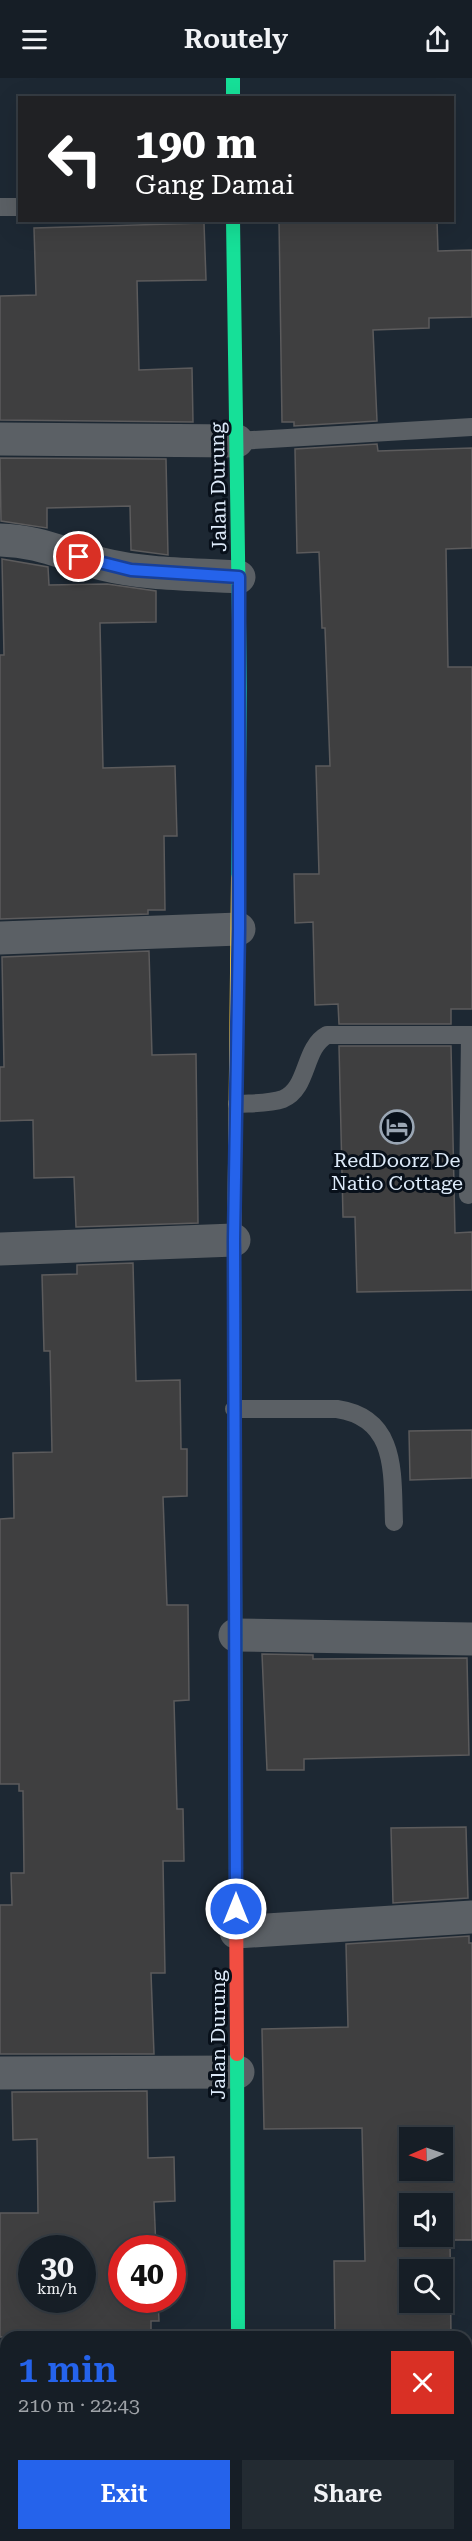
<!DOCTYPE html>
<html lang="en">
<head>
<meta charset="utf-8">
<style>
	:root { --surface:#161e26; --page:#232b32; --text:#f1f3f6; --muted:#9ea2a7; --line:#353c43; --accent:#2563eb }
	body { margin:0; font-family:"Roboto Serif",serif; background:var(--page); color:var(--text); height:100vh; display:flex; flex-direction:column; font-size:22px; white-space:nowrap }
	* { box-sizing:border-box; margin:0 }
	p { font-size:20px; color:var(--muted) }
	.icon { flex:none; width:33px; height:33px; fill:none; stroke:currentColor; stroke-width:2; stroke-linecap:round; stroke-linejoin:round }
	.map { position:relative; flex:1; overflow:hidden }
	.details { position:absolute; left:0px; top:2253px; width:472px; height:210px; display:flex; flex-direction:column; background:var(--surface); border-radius:18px 18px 0 0; box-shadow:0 6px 24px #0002,0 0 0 2px var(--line) }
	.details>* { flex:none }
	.guide { position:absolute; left:18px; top:18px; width:436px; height:126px; border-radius:0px; box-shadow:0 6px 24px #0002,0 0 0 2px var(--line); background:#202124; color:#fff; overflow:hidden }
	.needle { width:39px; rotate:268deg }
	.buttons { position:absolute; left:399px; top:2049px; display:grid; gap:12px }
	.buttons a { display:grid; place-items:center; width:54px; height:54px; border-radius:0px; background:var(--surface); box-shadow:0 6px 24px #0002,0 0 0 2px var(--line); font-size:30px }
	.speed { position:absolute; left:18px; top:2157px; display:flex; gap:12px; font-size:30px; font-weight:700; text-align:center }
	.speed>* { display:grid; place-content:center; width:78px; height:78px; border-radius:50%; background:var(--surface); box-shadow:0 6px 24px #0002,0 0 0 2px var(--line); line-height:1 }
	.speed small { font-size:15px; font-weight:400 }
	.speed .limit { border:9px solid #d22; background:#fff; color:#111 }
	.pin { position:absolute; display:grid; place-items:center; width:51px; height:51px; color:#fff; margin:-26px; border:3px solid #fff; border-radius:50%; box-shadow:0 2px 6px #0007 }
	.me { position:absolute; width:66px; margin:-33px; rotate:0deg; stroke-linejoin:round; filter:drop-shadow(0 0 4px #0008) }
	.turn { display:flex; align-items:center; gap:21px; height:126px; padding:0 18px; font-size:27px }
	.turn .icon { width:78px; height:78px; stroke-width:2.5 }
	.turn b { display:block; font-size:42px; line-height:51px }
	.round { display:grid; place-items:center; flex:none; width:63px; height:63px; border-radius:0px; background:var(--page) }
	.summary { display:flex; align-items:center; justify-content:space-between; height:102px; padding:0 18px }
	h1 { font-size:36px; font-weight:600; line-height:45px; color:var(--accent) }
	.action { display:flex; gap:12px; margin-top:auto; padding:12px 18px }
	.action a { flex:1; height:69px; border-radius:0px; background:var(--accent); color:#fff; font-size:24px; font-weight:600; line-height:69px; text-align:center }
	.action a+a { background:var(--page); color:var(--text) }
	header { display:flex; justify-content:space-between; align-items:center; height:78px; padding:0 18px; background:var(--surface); font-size:27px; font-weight:600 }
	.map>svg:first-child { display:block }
	.building { fill:#3f3f40; stroke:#5c5b5c; stroke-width:1.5; fill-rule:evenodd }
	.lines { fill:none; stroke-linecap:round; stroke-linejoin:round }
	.lane { stroke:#5b6065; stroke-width:18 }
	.street { stroke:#5b6065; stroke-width:33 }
	.fast { stroke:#16e098; stroke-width:14 }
	.slow { stroke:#ffcf43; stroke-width:14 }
	.jam { stroke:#f24e42; stroke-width:14 }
	.route-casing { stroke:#184099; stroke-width:15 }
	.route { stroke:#2563eb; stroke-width:10 }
	.labels { text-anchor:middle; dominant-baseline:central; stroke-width:6; stroke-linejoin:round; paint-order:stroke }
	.street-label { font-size:20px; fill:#ddeaf9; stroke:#08101a }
	.poi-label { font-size:20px; fill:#ddeaf9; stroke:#08101a }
</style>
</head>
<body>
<header><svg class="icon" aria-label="menu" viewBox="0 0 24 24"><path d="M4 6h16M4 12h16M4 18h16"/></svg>Routely<svg class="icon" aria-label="share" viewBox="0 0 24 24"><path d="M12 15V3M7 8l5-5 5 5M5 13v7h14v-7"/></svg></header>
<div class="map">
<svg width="472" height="2463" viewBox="0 0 472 2463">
	<rect width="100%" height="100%" fill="#1d2833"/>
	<!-- building -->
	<path class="building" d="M 279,142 L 437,142 L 438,173 L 472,172 L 472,239 L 429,240 L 429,250 L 373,252 L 377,343 L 294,348 L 294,344 L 282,344 Z
		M 204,145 L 206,202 L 137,203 L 139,292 L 192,290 L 193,344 L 0,342 L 0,218 L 36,217 L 34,150 Z
		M 377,366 L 378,373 L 472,370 L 472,470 L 446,471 L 448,589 L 472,589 L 472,931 L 451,931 L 451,946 L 339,946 L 338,926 L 315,927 L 313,844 L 295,845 L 294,796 L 319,796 L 316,688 L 330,688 L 325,550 L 322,550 L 319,474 L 297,475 L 295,371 Z
		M 0,380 L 166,381 L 168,477 L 131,472 L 130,428 L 47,430 L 47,450 L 1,443 Z
		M 2,481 L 48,489 L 49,507 L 107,506 L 156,513 L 156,544 L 100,545 L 103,690 L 175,688 L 177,758 L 164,758 L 165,832 L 148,832 L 148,836 L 0,841 L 0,577 L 4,577 Z
		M 149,873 L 152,977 L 196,976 L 198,1145 L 76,1149 L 74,1099 L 34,1100 L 33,1042 L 0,1043 L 0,989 L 4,989 L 2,879 Z
		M 339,968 L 451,968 L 455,1155 L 472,1154 L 472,1212 L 357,1214 L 355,1139 L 343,1139 Z
		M 133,1185 L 136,1303 L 180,1302 L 181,1371 L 187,1371 L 187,1418 L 163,1419 L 167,1527 L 188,1527 L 189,1622 L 174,1623 L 177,1731 L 183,1731 L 184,1783 L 163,1783 L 165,1895 L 151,1895 L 154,1976 L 0,1976 L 0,1827 L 12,1827 L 11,1795 L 24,1795 L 23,1713 L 19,1713 L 19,1706 L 0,1706 L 0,1441 L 14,1440 L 13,1375 L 52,1374 L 50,1273 L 44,1273 L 42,1197 L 77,1196 L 77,1187 Z
		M 472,1352 L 472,1400 L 410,1402 L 409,1353 Z
		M 262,1576 L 313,1577 L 313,1581 L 467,1580 L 469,1677 L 304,1681 L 304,1692 L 267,1692 Z
		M 466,1749 L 468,1820 L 393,1825 L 391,1750 Z
		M 469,1858 L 469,1865 L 472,1865 L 472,2162 L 450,2162 L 451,2259 L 335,2259 L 334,2183 L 365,2183 L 362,2050 L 264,2051 L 262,1951 L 348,1949 L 346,1866 ZM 410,2060 L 442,2060 L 442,2092 L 410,2092 ZM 410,2126 L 442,2126 L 442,2158 L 410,2158 ZM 410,2192 L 442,2192 L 442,2224 L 410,2224 Z
		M 147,2013 L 148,2080 L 174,2079 L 175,2123 L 154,2124 L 156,2170 L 122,2170 L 122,2222 L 158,2222 L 159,2243 L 151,2243 L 151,2259 L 0,2259 L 0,2135 L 38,2135 L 37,2061 L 13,2062 L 12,2014 ZM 32,2170 L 82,2170 L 82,2222 L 32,2222 Z"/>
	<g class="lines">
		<!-- lane -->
		<path class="lane" d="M 0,129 L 20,129
			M 237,363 L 472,349
			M 237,1026 C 251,1025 269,1026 283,1021 C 309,1010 303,970 327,957 L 472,957
			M 468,1117 L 470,957
			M 234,1331 L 337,1331 C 398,1340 392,1396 394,1444"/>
		<!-- street -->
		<path class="street" d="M 0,361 L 237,363
			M 0,462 C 41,463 64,477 102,486 C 146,497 194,496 239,499
			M 0,860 L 239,851
			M 0,1171 L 234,1162
			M 235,1557 L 472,1561
			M 236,1854 L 472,1839
			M 0,1995 L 238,1994"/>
		<!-- fast -->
		<path class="fast" d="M 233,0 L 233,20
			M 233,142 L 240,610 L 238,800
			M 234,1180 L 236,1810
			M 237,1976 L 238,2259
			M 239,2457 L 239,2463"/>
		<!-- slow -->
		<path class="slow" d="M 234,1180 L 238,800"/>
		<!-- jam -->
		<path class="jam" d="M 236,1810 L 237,1976"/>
	</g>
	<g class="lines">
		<defs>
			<path id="route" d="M 79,479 L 131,492 L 239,499 L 239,851 L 234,1162 L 236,1831"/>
		</defs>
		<!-- route casing -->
		<use href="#route" class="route-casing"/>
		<!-- route -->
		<use href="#route" class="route"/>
	</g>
	<!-- icons -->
	<defs>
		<symbol id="hotel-ring" viewBox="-11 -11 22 22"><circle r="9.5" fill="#08101a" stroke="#9aa6b4" stroke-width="1.5"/><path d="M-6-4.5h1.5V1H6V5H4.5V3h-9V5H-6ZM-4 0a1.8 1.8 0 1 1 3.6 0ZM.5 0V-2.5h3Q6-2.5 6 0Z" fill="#9aa6b4"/></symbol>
	</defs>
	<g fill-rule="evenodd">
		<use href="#hotel-ring" x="378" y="1030" width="38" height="38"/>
	</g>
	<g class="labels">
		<!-- street labels -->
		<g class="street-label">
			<text transform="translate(218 409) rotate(-91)">Jalan Durung</text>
			<text transform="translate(218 1957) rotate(-90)">Jalan Durung</text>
		</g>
		<!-- poi labels -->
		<g class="poi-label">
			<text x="397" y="1082">RedDoorz De<tspan x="397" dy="23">Natio Cottage</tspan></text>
		</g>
	</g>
</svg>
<div class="buttons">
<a><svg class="needle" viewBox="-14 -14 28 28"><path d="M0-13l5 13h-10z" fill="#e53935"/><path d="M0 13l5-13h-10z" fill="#9ea2a7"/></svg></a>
<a><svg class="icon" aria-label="sound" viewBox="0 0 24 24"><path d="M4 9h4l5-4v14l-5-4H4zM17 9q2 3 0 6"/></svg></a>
<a><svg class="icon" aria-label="search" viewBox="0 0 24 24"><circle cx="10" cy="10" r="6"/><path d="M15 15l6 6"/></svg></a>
</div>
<div class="speed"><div>30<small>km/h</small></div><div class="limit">40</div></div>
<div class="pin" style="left:79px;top:479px;background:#d93025"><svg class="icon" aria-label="arrive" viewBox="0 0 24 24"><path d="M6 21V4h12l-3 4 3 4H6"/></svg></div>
<svg class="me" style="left:236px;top:1831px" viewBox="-20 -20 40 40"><circle r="17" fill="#2563eb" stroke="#fff" stroke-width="3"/><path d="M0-11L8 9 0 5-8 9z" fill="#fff"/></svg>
<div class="guide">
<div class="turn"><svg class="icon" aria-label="left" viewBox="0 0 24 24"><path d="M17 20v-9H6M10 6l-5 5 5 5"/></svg><div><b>190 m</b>Gang Damai</div></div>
</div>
<section class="details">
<div class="summary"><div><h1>1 min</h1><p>210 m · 22:43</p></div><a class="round" style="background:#d93025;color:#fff"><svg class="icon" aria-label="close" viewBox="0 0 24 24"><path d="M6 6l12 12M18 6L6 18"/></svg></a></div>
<div class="action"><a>Exit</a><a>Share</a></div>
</section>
</div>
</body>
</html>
